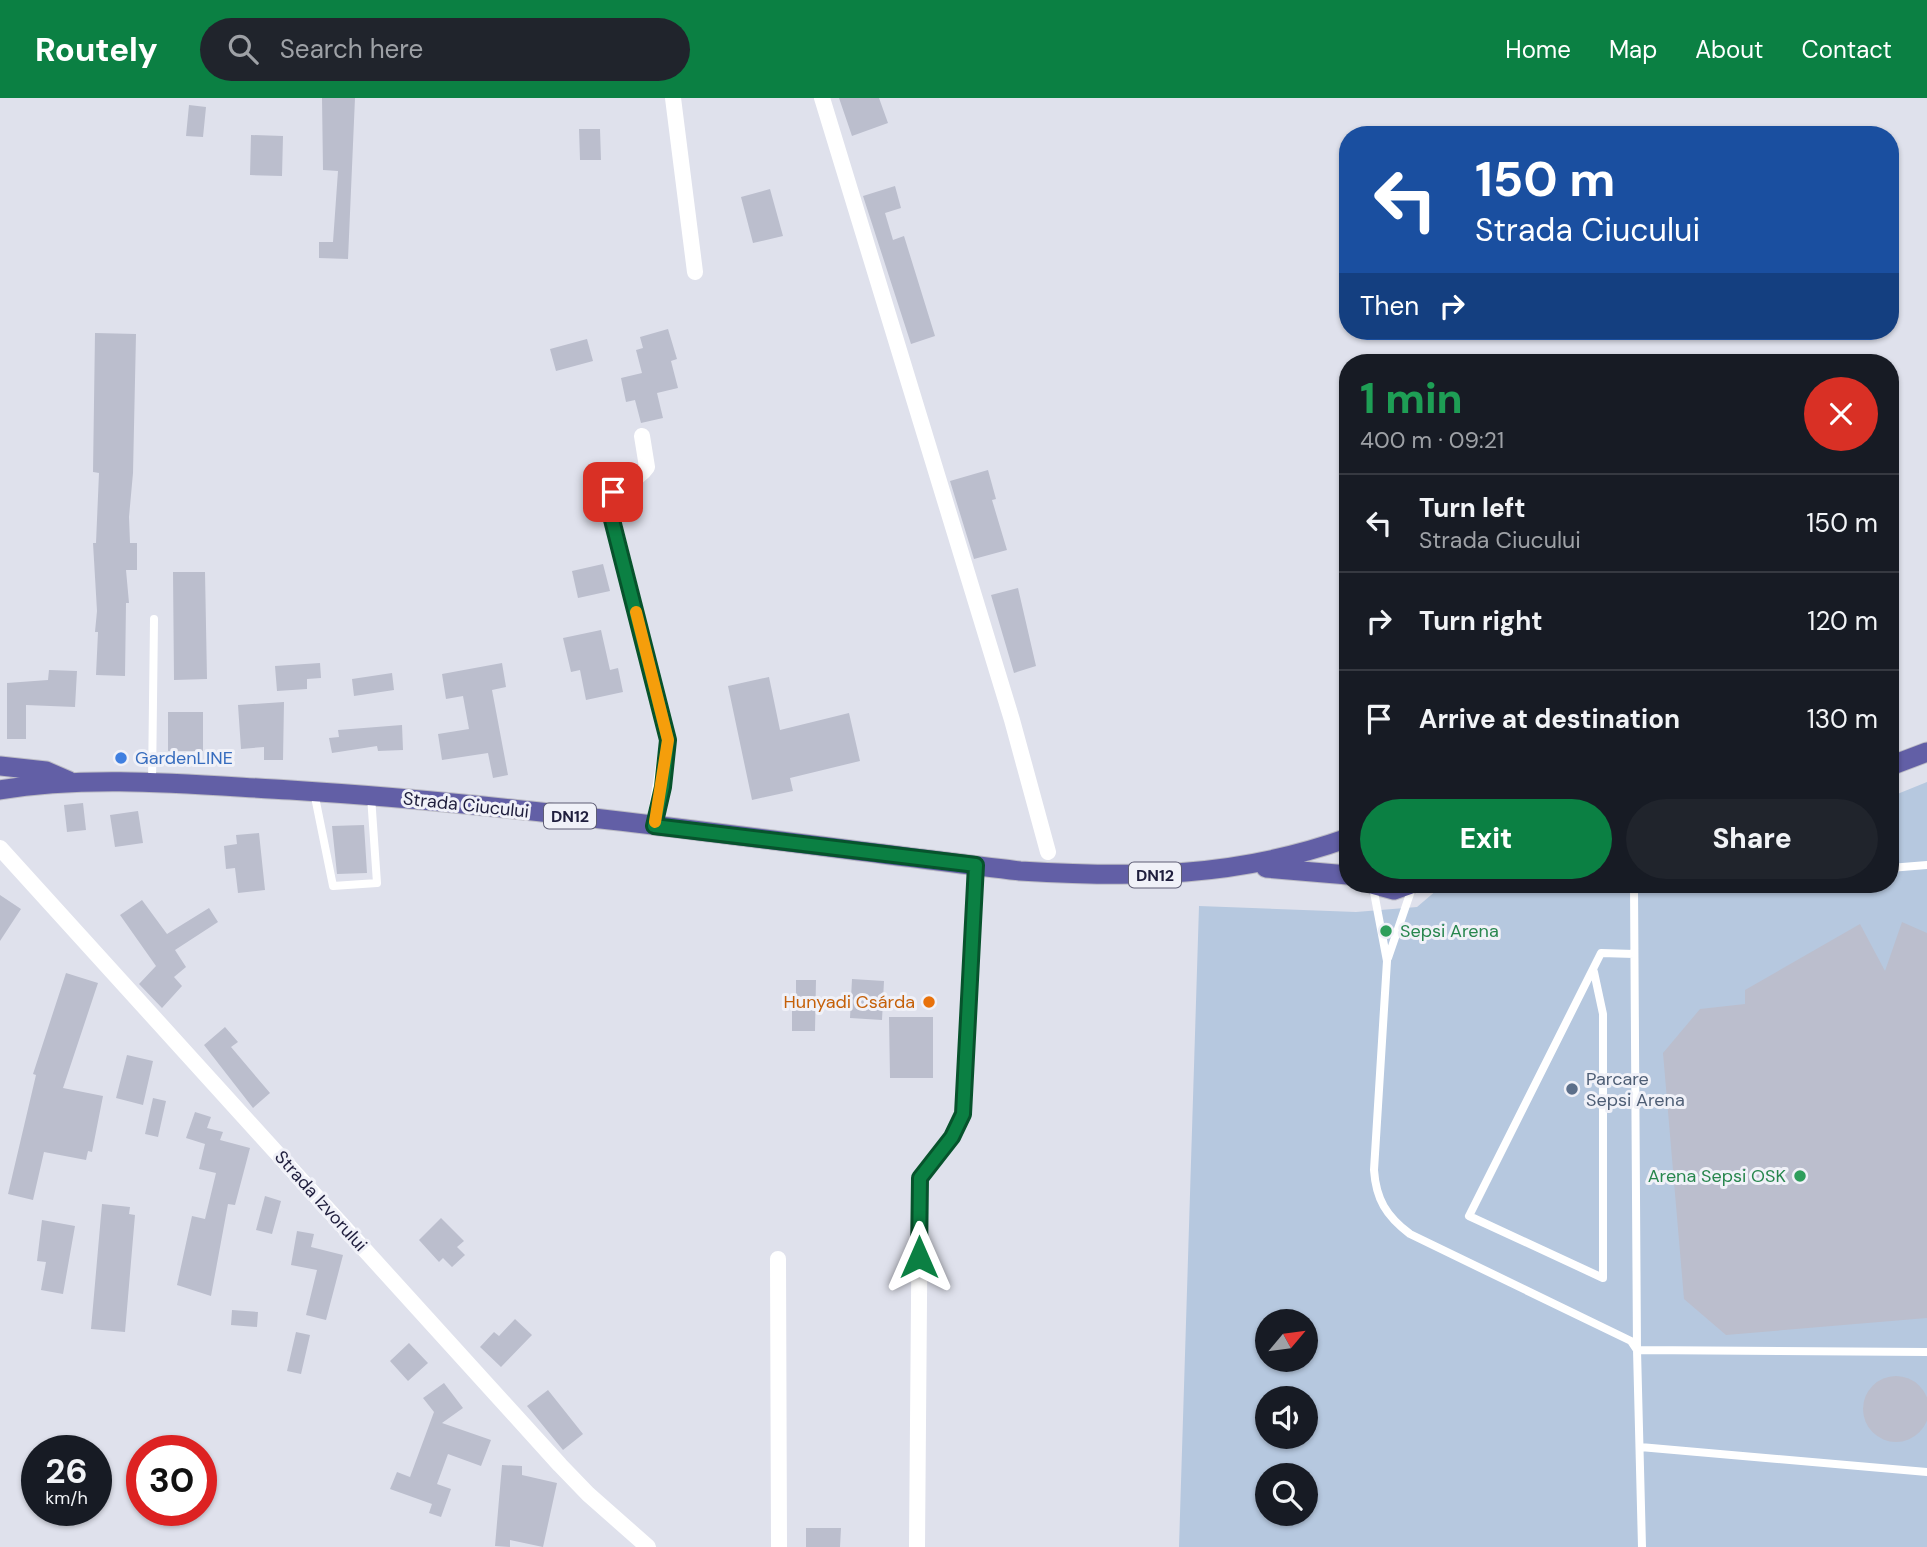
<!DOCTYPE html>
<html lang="en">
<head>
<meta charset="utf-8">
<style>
	:root { --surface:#171b24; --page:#20242c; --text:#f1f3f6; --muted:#9ea1a6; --line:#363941; --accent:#0b8043 }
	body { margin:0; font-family:"DM Sans",sans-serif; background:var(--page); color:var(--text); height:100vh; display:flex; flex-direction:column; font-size:26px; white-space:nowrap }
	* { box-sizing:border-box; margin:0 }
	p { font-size:23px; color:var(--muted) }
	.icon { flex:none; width:38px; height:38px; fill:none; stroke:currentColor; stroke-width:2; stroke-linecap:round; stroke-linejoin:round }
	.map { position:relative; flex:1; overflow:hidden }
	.drawer { position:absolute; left:1339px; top:256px; width:560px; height:539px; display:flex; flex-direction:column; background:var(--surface); border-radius:28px; box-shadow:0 2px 5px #0004 }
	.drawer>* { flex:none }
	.banner { position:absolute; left:1339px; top:28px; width:560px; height:214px; border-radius:28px; box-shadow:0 2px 5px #0004; background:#1a4fa0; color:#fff; overflow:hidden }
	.needle { width:46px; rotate:61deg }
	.buttons { position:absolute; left:1255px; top:1211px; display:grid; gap:14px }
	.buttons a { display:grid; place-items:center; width:63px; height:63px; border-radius:50%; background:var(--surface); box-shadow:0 2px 5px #0004; font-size:35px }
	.speed { position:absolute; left:21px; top:1337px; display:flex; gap:14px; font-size:35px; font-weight:700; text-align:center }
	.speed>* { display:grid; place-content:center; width:91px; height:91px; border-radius:50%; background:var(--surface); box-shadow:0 2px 5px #0004; line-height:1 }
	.speed small { font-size:18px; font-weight:400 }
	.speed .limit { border:10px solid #d22; background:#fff; color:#111 }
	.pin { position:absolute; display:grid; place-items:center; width:60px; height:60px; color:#fff; margin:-30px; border-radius:14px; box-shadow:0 4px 10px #0006 }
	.me { position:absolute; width:77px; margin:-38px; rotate:0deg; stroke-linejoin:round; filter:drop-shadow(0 0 5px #0008) }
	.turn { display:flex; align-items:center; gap:24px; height:147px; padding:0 21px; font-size:32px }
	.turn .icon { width:91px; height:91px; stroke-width:2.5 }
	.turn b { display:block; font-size:49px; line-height:60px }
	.then { display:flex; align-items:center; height:66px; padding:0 21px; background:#0003; gap:14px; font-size:26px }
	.round { display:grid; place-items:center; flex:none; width:74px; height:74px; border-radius:37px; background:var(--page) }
	.overview { display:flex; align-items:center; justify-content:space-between; height:119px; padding:0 21px }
	h1 { font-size:42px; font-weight:800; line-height:52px; color:#1e9e55 }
	.cta { display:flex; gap:14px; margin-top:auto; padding:14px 21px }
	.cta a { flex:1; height:80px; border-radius:42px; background:var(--accent); color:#fff; font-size:28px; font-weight:800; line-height:80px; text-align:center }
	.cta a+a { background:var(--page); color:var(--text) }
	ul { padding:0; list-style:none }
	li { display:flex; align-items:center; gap:21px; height:98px; padding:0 21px; border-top:2px solid var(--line) }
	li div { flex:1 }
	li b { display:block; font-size:26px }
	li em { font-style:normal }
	header { display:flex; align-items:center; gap:42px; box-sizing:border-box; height:98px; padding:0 35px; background:var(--accent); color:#fff }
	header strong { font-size:33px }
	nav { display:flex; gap:38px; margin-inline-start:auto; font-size:24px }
	.search { width:490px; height:63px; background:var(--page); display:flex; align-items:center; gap:18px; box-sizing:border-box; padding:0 24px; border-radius:38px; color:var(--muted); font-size:26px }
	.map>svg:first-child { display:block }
	.green { fill:#b6c8df; fill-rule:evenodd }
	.building { fill:#bbbecd }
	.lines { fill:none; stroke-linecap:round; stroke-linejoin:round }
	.primary-casing { stroke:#bcbcc5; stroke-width:21 }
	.service { stroke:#fff; stroke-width:8 }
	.minor { stroke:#fff; stroke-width:16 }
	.primary { stroke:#625fa6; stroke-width:19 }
	.route-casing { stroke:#07532c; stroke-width:18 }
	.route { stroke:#0b8043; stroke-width:12 }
	.slow { stroke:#f59e0b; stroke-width:12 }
	.shop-dot { fill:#3f7fe0; stroke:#f0f1f8; stroke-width:2.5 }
	.leisure-dot { fill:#2e9e5b; stroke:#f0f1f8; stroke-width:2.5 }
	.food-dot { fill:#e8710a; stroke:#f0f1f8; stroke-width:2.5 }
	.service-dot { fill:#5c6f8a; stroke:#f0f1f8; stroke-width:2.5 }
	.labels { text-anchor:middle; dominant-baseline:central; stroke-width:6; stroke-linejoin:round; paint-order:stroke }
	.shield { fill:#f0f1f8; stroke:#5e5d75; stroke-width:2 }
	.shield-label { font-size:16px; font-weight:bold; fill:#1f1e3d }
	.shop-label { font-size:18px; fill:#366cbe; stroke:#f0f1f8; text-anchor:start }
	.street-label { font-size:18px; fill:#1f1e3d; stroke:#f0f1f8 }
	.leisure-label { font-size:18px; fill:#27864d; stroke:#f0f1f8; text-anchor:start }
	.food-label { font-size:18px; fill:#c56008; stroke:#f0f1f8; text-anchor:end }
	.service-label { font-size:18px; fill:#4e5e75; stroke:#f0f1f8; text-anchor:start }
</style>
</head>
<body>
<header>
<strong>Routely</strong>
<div class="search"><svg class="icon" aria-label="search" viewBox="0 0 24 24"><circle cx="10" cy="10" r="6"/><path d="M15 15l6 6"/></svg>Search here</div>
<nav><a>Home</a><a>Map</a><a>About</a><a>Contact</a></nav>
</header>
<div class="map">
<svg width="1927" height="1449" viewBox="0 0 1927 1449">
	<rect width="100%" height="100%" fill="#dfe1ec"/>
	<!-- green -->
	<path class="green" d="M 1927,684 L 1927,1449 L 1179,1449 L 1199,808 L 1356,814 L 1417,809 L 1444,786 L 1890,786 L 1890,699 ZM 1267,1223 L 1306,1223 L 1306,1262 L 1267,1262 ZM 1267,1300 L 1306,1300 L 1306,1339 L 1267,1339 ZM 1267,1377 L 1306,1377 L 1306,1416 L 1267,1416 Z"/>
	<!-- building -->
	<path class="building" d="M 322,0 L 355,0 L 348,161 L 319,160 L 319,144 L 333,144 L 338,73 L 323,72 Z
		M 839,0 L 879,0 L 888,25 L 852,38 Z
		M 189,7 L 206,9 L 203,39 L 186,38 Z
		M 579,31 L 600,31 L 601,62 L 580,62 Z
		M 251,37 L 283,38 L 282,78 L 250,77 Z
		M 895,88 L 901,110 L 885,115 L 893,142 L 904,138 L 935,238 L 911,246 L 863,98 Z
		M 770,91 L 783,138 L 753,145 L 741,99 Z
		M 668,231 L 677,261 L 671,263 L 678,290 L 657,295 L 663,320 L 641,325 L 635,302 L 626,304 L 621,280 L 642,275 L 636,252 L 643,250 L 640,239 Z
		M 95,235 L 136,236 L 133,375 L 129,419 L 130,445 L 137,445 L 137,472 L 126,472 L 129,505 L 126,505 L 125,578 L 96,577 L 98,534 L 95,534 L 97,513 L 93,445 L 96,445 L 99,375 L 93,374 Z
		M 587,241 L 593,263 L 556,273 L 550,251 Z
		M 988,372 L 996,401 L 992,402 L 1007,452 L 974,461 L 950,383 Z
		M 603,466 L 610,493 L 578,500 L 572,473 Z
		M 173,474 L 205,474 L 207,581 L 174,582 Z
		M 1018,490 L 1036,568 L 1014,575 L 991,497 Z
		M 601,532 L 610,572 L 618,570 L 623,594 L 586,602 L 580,572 L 571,574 L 563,540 Z
		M 320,565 L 321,580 L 307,581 L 307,591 L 277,593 L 275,568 Z
		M 502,565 L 506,589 L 492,592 L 508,677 L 493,680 L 488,655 L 442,662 L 438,636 L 469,631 L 463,598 L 446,601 L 442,576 Z
		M 49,572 L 77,573 L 75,609 L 26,607 L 26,641 L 7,641 L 7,585 L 48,582 Z
		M 392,575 L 394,592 L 354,598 L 352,581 Z
		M 769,579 L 780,632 L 849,615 L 860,663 L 790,680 L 793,693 L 752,702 L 728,588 Z
		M 284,604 L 283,662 L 264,662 L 264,649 L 241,651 L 238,607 Z
		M 168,614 L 203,614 L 203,653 L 168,653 Z
		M 402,627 L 403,652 L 378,653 L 377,648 L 332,655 L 329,640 L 339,639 L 338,632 Z
		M 83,705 L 86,732 L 67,734 L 64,707 Z
		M 138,713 L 143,745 L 115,749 L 110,717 Z
		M 364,727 L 367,775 L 337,776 L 332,728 Z
		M 259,735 L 265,792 L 238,795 L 235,770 L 226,771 L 224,748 L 237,746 L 236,737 Z
		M 0,797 L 21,811 L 0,843 Z
		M 142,802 L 167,836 L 209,810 L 218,824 L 175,852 L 186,869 L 174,879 L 182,888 L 162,910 L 139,886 L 156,868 L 120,817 Z
		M 1902,824 L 1927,835 L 1927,1220 L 1726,1237 L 1684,1201 L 1663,955 L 1700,911 L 1745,906 L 1745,892 L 1860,826 L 1885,873 Z
		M 66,875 L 98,885 L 63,990 L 103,998 L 92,1054 L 88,1053 L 86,1062 L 44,1054 L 33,1102 L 8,1096 L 36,977 L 33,976 Z
		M 852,881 L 884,883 L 882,922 L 850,920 Z
		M 796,882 L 816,882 L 815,933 L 792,933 L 792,897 L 796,897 Z
		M 889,919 L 933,919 L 933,980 L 890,980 Z
		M 225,929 L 238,944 L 231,949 L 270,995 L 253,1010 L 204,947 Z
		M 127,957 L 153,963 L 143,1007 L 116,1000 Z
		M 153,1000 L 166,1003 L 158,1039 L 145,1036 Z
		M 195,1014 L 211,1019 L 207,1030 L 223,1034 L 220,1042 L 250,1050 L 235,1107 L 228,1106 L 211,1198 L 177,1187 L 192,1118 L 205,1121 L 216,1075 L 199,1071 L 205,1046 L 186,1040 Z
		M 265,1098 L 281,1103 L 272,1136 L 256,1132 Z
		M 102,1106 L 130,1109 L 129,1116 L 135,1117 L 125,1234 L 91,1231 Z
		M 441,1120 L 464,1143 L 457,1149 L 465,1157 L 452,1169 L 443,1160 L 439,1164 L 419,1142 Z
		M 42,1122 L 75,1128 L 63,1196 L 41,1192 L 46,1164 L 37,1163 Z
		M 297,1133 L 314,1136 L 311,1149 L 343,1157 L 326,1222 L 306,1217 L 317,1172 L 291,1167 Z
		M 232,1212 L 258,1214 L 257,1229 L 231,1227 Z
		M 515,1221 L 532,1237 L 501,1269 L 480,1249 L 494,1234 L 499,1238 Z
		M 296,1234 L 310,1237 L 301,1276 L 287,1273 Z
		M 409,1245 L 428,1265 L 408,1283 L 390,1263 Z
		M1863 1311a33 33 0 1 1 66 0a33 33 0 1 1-66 0Z
		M 444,1285 L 463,1310 L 442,1325 L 491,1342 L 481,1368 L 448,1356 L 437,1386 L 451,1391 L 441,1419 L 429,1415 L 432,1406 L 390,1391 L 397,1374 L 410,1379 L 434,1314 L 423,1300 Z
		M 548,1292 L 583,1336 L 563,1352 L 527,1308 Z
		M 502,1367 L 522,1368 L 522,1377 L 557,1385 L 543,1449 L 510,1442 L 510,1449 L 495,1448 Z
		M 806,1430 L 841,1430 L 840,1449 L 806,1449 Z"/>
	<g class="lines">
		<defs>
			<path id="primary" d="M 0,668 L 46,673 L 69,683
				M 1890,668 L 1927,654
				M 0,692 C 92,676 197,687 290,692 C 534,707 777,744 1020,773 C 1136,780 1236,780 1348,740
				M 1266,770 L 1348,777
				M 1372,786 L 1394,792 L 1411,786"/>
		</defs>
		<!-- primary casing -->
		<use href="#primary" class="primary-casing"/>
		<!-- service -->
		<path class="service" d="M 152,686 L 154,521
			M 314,694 L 333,788 L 377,785 L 371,698
			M 1890,770 L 1927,767
			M 1666,786 L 1634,788 L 1637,1252 L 1927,1254
			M 1373,789 L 1387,863 L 1374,1072 C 1376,1101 1386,1118 1410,1136 L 1631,1243 L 1637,1252 L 1642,1449
			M 1388,860 L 1412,790
			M 1594,874 L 1603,916 L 1603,1180 L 1469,1118 L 1601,855 L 1634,856
			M 1640,1349 L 1927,1374"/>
		<!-- minor -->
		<path class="minor" d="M 673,0 L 695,174
			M 822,0 L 1012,622 L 1048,754
			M 642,338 L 647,369 C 637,384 617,386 608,402 L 668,642 L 654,728
			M 0,750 L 560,1367 L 588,1396 L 648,1449
			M 778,1161 L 779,1449
			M 917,1449 L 920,1080 L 952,1039 L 963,1016 L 976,767"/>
		<!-- primary -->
		<use href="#primary" class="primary"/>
	</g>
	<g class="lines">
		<defs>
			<path id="route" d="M 613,394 L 608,402 L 610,414 L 668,642 L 663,689 L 654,728 L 976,767 L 963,1016 L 952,1039 L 920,1080 L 919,1159"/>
		</defs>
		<!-- route casing -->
		<use href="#route" class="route-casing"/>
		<!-- route -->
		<use href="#route" class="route"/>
		<!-- slow -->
		<path class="slow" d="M 636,514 L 668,642 L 655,724"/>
	</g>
	<!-- markers -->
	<circle class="shop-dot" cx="121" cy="660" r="7"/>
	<g class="leisure-dot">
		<circle cx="1386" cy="833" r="7"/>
		<circle cx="1800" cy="1078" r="7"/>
	</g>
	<circle class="food-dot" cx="929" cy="904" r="7"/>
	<circle class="service-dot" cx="1572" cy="991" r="7"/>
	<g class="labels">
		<!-- shield labels -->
		<g class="shield">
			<rect x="544" y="705.5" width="52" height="25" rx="5"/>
			<rect x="1129" y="764.5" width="52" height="25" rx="5"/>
		</g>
		<g class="shield-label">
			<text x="570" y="718">DN12</text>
			<text x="1155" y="777">DN12</text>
		</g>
		<!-- shop labels -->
		<g class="shop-label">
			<text x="135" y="660">GardenLINE</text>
		</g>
		<!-- street labels -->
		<g class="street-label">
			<text transform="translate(466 707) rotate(6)">Strada Ciucului</text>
			<text transform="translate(321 1103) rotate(48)">Strada Izvorului</text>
		</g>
		<!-- leisure labels -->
		<g class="leisure-label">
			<text x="1400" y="833">Sepsi Arena</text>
			<text x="1786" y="1078" text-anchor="end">Arena Sepsi OSK</text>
		</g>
		<!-- food labels -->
		<g class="food-label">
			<text x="915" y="904">Hunyadi Csárda</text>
		</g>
		<!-- service labels -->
		<g class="service-label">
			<text x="1586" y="981">Parcare<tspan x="1586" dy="21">Sepsi Arena</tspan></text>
		</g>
	</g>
</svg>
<div class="buttons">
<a><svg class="needle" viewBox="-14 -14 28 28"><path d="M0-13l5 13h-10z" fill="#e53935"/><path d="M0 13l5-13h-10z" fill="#9ea1a6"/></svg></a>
<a><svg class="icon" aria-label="sound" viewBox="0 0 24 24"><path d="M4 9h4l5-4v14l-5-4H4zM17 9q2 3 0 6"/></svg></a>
<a><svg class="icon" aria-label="search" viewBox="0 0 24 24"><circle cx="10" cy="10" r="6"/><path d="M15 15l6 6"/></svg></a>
</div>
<div class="speed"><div>26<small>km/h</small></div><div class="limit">30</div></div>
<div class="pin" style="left:613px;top:394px;background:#d93025"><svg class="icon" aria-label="arrive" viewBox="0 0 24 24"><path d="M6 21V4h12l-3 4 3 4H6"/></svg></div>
<svg class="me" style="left:919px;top:1159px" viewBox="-20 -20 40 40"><path d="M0-17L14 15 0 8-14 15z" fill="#0b8043" stroke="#fff" stroke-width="4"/></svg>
<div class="banner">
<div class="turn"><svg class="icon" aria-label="left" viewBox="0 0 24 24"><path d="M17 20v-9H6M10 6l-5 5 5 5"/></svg><div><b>150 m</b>Strada Ciucului</div></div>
<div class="then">Then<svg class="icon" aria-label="right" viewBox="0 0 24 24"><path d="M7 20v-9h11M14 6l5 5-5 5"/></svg></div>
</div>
<section class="drawer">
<div class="overview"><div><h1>1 min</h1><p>400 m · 09:21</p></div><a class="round" style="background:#d93025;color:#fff"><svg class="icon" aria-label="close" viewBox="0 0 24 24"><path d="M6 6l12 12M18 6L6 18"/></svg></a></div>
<ul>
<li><svg class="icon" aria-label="left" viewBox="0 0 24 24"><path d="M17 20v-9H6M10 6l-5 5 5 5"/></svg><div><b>Turn left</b><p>Strada Ciucului</p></div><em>150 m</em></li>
<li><svg class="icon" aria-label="right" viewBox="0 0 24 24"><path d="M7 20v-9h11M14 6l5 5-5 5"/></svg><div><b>Turn right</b></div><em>120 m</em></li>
<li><svg class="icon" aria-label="arrive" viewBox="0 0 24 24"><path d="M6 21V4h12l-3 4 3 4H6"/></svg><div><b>Arrive at destination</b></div><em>130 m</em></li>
</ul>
<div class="cta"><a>Exit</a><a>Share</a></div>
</section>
</div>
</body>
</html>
